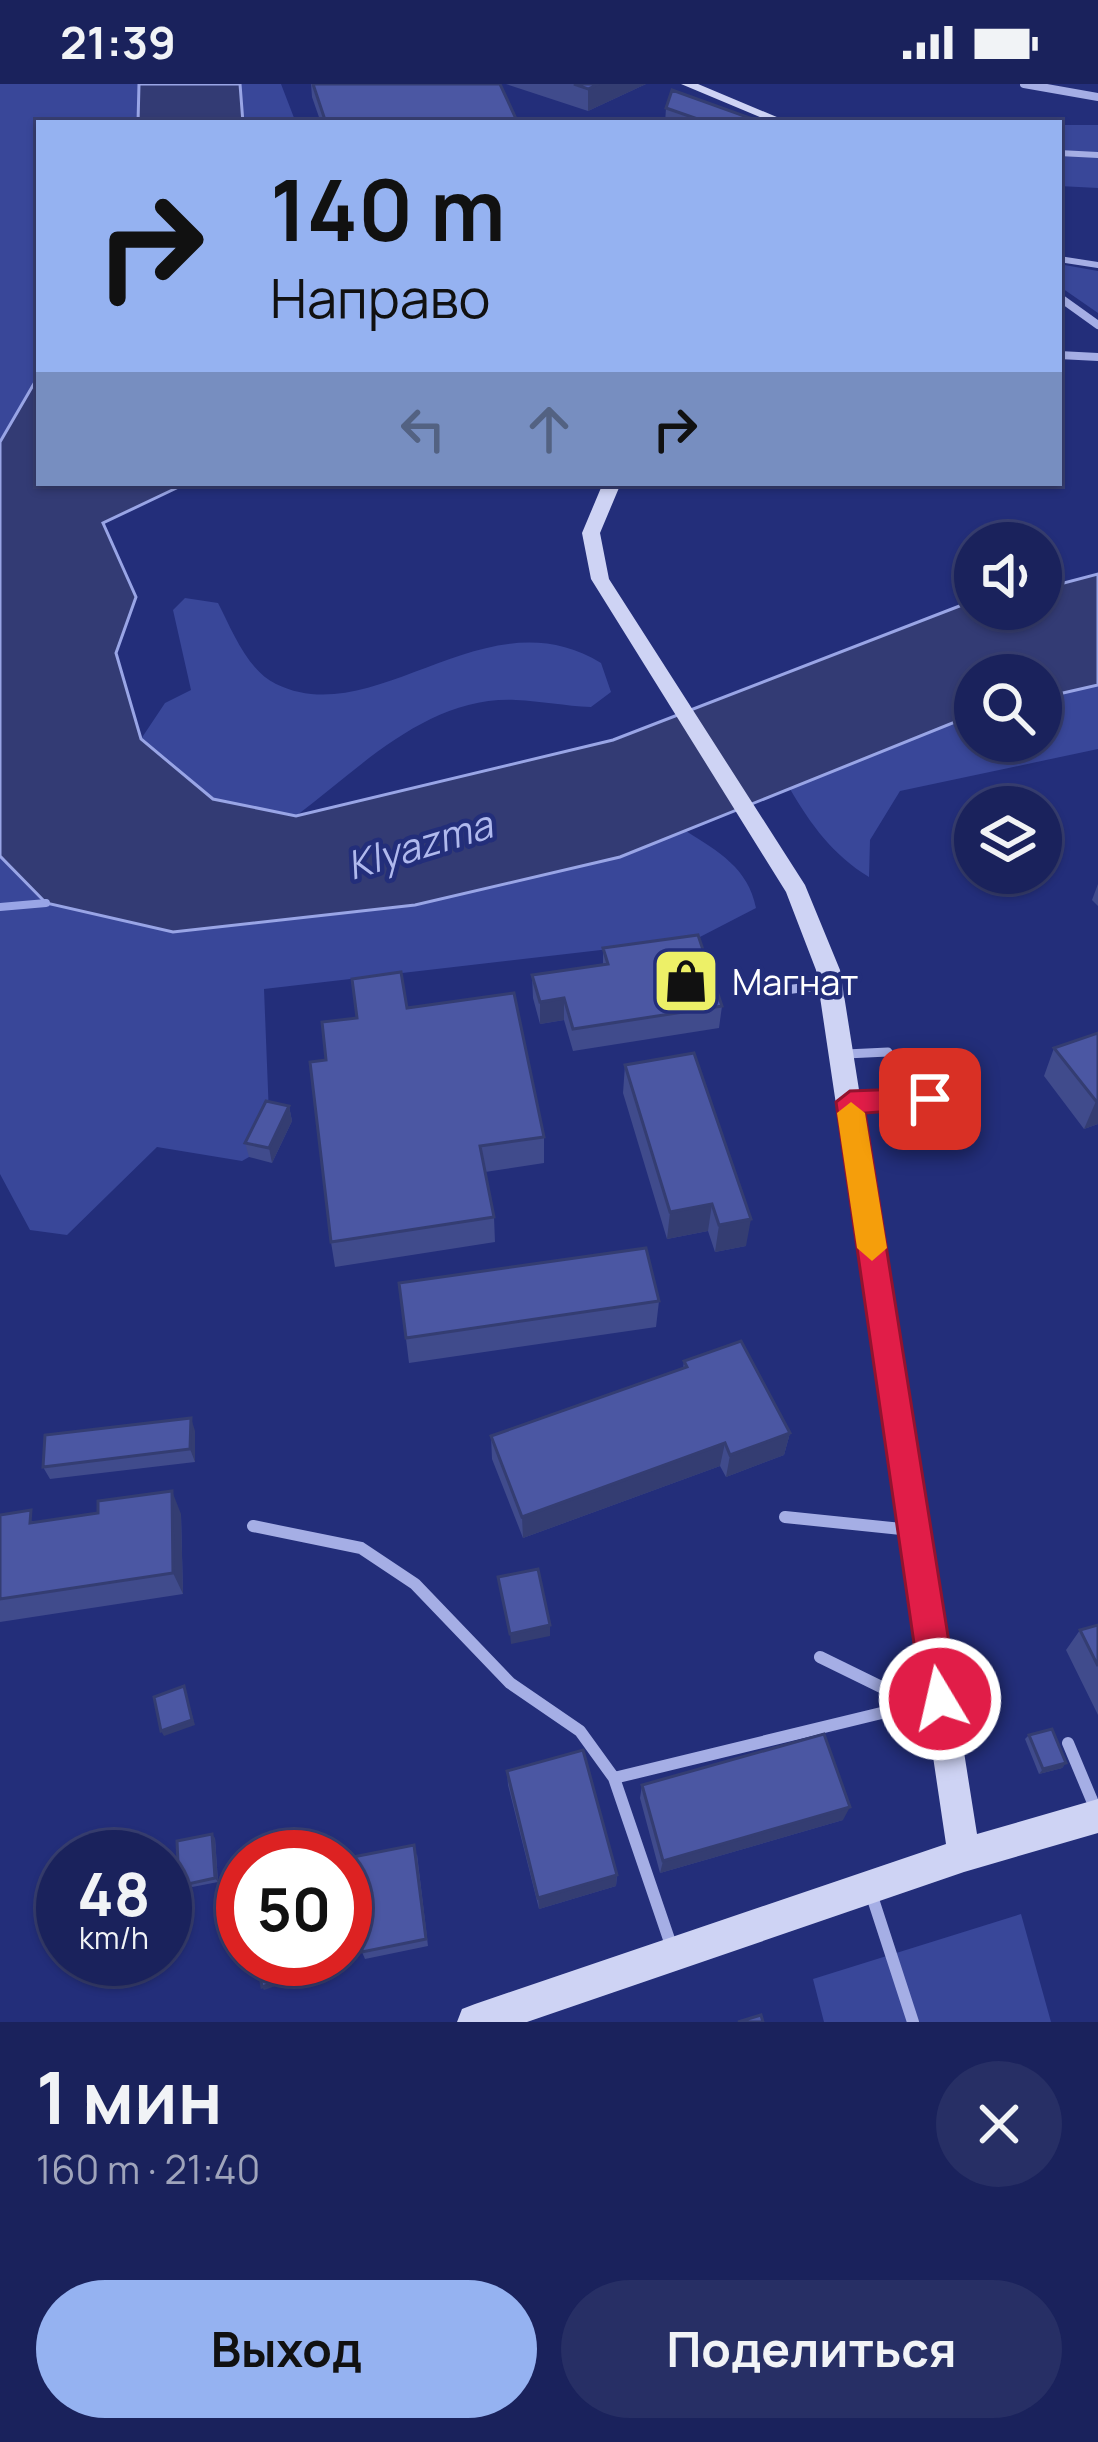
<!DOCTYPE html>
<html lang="ru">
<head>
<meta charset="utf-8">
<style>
	:root { --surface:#1a225c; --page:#272f65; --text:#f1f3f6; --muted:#9fa4bb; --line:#383f72; --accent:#95b2f1 }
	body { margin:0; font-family:Manrope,sans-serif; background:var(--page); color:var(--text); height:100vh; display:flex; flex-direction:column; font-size:45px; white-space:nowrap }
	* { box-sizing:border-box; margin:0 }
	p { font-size:39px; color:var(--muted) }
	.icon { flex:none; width:66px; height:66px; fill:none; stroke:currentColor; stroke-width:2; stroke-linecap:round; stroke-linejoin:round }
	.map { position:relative; height:1938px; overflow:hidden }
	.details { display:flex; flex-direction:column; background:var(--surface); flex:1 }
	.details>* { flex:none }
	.banner { position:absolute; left:36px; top:36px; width:1026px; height:366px; border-radius:0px; box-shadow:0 3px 9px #0004,0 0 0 3px var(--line); background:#95b2f1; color:#111; overflow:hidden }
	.buttons { position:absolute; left:954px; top:438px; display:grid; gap:24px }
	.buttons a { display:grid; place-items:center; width:108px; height:108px; border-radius:50%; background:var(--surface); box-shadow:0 3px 9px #0004,0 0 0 3px var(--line); font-size:60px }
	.speed { position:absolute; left:36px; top:1746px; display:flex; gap:24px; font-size:60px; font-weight:700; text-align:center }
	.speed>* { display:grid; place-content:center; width:156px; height:156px; border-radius:50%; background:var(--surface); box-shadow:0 3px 9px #0004,0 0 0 3px var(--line); line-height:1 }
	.speed small { font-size:30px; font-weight:400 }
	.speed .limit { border:18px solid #d22; background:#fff; color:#111 }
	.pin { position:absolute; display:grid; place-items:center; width:102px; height:102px; color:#fff; margin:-51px; border-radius:24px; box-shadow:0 6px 18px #0006 }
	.me { position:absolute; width:132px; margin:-66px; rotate:351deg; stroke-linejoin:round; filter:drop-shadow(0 0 9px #0008) }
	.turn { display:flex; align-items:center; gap:42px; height:252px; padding:0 36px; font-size:54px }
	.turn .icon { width:156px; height:156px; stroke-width:2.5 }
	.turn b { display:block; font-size:84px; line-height:102px }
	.lanes { display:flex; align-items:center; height:114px; padding:0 36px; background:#0003; justify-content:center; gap:60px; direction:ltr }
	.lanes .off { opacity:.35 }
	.round { display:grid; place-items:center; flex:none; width:126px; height:126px; border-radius:63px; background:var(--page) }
	.head { display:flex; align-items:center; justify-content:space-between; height:204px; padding:0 36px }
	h1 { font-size:72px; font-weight:700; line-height:90px }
	.cta { display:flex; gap:24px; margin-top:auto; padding:24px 36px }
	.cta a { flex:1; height:138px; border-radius:72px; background:var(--accent); color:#111; font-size:48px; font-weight:700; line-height:138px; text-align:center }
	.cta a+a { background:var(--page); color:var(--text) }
	.status { display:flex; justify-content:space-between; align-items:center; height:84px; padding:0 60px; background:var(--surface); direction:ltr }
	.status svg { height:33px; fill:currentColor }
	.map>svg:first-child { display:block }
	.green { fill:#394799 }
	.water { fill:#333b74; stroke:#99a5e6; stroke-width:3 }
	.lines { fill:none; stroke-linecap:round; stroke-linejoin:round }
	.stream { stroke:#99a5e6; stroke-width:8 }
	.lane-far2 { stroke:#a5aee5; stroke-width:6 }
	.lane-far1 { stroke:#a5aee5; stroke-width:9 }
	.lane { stroke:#a5aee5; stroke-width:12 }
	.street { stroke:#a5aee5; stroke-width:8 }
	.secondary { fill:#ced3f4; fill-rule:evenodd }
	.wall { fill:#404b8c }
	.shaded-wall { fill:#343d72 }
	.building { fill:#4b57a3; stroke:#343d72; stroke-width:3 }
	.route { fill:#e11d48; stroke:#92132f; stroke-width:3 }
	.slow { fill:#f59e0b }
	.labels { text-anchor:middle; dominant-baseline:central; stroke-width:9; stroke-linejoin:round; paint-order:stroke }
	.poi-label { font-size:36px; fill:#fff; stroke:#232e7a; text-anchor:start }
	.water-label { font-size:39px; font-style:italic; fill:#b0b9ed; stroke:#232e7a }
</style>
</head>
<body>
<div class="status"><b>21:39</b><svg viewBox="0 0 49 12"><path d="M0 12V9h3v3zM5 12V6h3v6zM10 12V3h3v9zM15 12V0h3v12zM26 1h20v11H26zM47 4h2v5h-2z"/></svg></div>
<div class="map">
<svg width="1098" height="1938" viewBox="0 0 1098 1938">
	<rect width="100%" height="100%" fill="#232e7a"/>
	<!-- green -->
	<path class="green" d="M 0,0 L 139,0 L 138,39 L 39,39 L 39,291 L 0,358 Z
		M 240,0 L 281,0 L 296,39 L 243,39 Z
		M 1059,41 L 1098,41 L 1098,104 L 1059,102 Z
		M 1059,180 L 1098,187 L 1098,229 L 1059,202 Z
		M 185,514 L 218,519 C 232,546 247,586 276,600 C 376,649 485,508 601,579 L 611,608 L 591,623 C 565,622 541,617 516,616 C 428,612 361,683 296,732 L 213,715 L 141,655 L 165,619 L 191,606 L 173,526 Z
		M 1098,601 L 1098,665 L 900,707 L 870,756 L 869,793 C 833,771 811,741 790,705 L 975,630 L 975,657 L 1041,657 L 1041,614 Z
		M 686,747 C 719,768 748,784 756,824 L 696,855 L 264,905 L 269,1031 L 249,1073 L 242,1077 L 157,1063 L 67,1151 L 30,1146 L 0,1090 L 0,772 L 46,819 L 620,773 Z
		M 1021,1830 L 1051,1938 L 824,1938 L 813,1895 Z"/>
	<!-- water -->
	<path class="water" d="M 139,0 L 240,0 L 243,39 L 138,39 Z
		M 39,291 L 39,399 L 187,399 L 103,439 L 136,513 L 116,569 L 141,655 L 213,715 L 296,732 L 613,656 L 975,516 L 975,525 L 1041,525 L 1041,505 L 1098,490 L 1098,601 L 1041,614 L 1041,591 L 975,591 L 975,630 L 620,773 L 415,821 L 173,848 L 46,819 L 0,772 L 0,358 Z"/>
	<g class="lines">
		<!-- stream -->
		<path class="stream" d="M 0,823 L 46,819"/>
		<!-- lane-far2 -->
		<path class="lane-far2" d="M 1059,69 L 1098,71
			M 1059,175 L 1098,181"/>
		<!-- lane-far1 -->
		<path class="lane-far1" d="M 777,907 L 825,901
			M 846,970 L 888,968
			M 852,1018 L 930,1015"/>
		<!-- lane -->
		<path class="lane" d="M 785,1433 L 911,1446
			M 253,1442 L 361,1464 L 415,1500 L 510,1599 L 580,1647 L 614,1694 L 672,1864
			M 820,1573 L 916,1620
			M 1068,1659 L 1096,1726
			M 614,1694 L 935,1616
			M 872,1812 L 913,1938"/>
		<!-- street -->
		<path class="street" d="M 1024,0 L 1098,13
			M 1059,213 L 1098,241
			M 1059,271 L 1098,273"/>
		<!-- secondary -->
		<path class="secondary" d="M 681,0 L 698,0 L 791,39 L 774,39 Z
			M 603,399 L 621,399 L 600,449 L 609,495 L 805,801 L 840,886 L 977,1750 L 1098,1715 L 1098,1749 L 964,1788 L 527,1938 L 457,1938 L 462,1925 L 475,1920 L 946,1760 L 816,886 L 786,808 L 591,495 L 582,449 Z"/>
	</g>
	<!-- wall -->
	<path class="wall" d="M 311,0 L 500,0 L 518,39 L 321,39 L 312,13 Z
		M 506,0 L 646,0 L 588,27 Z
		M 666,24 L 764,39 L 665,39 Z
		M 1098,800 L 1098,822 L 1092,816 Z
		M 603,864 L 722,922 L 719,944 L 573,967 L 564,936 L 540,940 L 533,914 L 532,891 L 603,881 Z
		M 407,924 L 544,1053 L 544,1079 L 485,1088 L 494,1133 L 495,1158 L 335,1183 L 331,1158 L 326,976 L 357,934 Z
		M 1098,949 L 1098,1040 L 1084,1045 L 1044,992 L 1054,964 Z
		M 625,981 L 746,1162 L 715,1168 L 708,1147 L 667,1155 L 623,1009 Z
		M 289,1022 L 292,1037 L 272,1079 L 249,1073 L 245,1059 Z
		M 399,1199 L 659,1217 L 656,1243 L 409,1279 Z
		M 684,1277 L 790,1349 L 784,1371 L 726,1393 L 720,1382 L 523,1454 L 492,1375 L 491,1352 L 683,1285 Z
		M 195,1347 L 195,1378 L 50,1395 L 43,1383 Z
		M 181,1430 L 183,1510 L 0,1538 L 0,1431 L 38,1438 Z
		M 1098,1541 L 1098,1631 L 1066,1566 L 1080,1546 Z
		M 1029,1651 L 1066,1679 L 1062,1684 L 1039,1690 L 1025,1655 Z
		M 507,1687 L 617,1791 L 616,1802 L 539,1825 L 508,1701 Z
		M 642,1701 L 843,1736 L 660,1789 L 640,1714 Z
		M 215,1754 L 218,1798 L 182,1805 L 179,1802 Z
		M 417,1770 L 428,1862 L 365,1875 L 362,1868 Z"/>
	<!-- shaded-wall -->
	<path class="shaded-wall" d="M 599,0 L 646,0 L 588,27 L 588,5 Z
		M 564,914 L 564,936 L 540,940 L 540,918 Z
		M 1096,1017 L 1098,1017 L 1098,1040 L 1084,1045 Z
		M 289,1022 L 292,1037 L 272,1079 L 269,1064 Z
		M 712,1120 L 708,1147 L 667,1155 L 670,1128 Z
		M 751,1135 L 746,1162 L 715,1168 L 719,1141 Z
		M 191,1334 L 195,1347 L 195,1378 L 190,1365 Z
		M 790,1349 L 784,1371 L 726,1393 L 730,1371 Z
		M 725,1359 L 720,1382 L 523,1454 L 522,1433 Z
		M 172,1407 L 181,1430 L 183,1510 L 173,1489 Z
		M 550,1541 L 550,1552 L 511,1560 L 510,1550 Z
		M 184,1602 L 195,1641 L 164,1652 L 161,1647 Z
		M 1066,1679 L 1062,1684 L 1039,1690 L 1043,1685 Z
		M 850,1723 L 843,1736 L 660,1789 L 663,1777 Z
		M 212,1750 L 215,1754 L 218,1798 L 215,1794 Z
		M 617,1791 L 616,1802 L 539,1825 L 538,1814 Z
		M 284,1875 L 290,1897 L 264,1906 L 262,1903 Z"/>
	<!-- building -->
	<path class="building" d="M 313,0 L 500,0 L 518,39 L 326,39 Z
		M 574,0 L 599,0 L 588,5 Z
		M 672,6 L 764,39 L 709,39 L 666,24 Z
		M 698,851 L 722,922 L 573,945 L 564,914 L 540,918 L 532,891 L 608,880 L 603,864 Z
		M 401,888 L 407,924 L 514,909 L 544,1053 L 480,1062 L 494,1133 L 331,1158 L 310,978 L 326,976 L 322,938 L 357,934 L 352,895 Z
		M 1098,949 L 1098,1017 L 1096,1017 L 1054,964 Z
		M 694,969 L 751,1135 L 719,1141 L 712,1120 L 670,1128 L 625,981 Z
		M 266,1017 L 289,1022 L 269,1064 L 245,1059 Z
		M 646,1164 L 659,1217 L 406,1254 L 399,1199 Z
		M 741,1257 L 790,1349 L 730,1371 L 725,1359 L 522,1433 L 491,1352 L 687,1283 L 684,1277 Z
		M 191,1334 L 190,1365 L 43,1383 L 45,1351 Z
		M 172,1407 L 173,1489 L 0,1515 L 0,1431 L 31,1426 L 30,1439 L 98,1429 L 98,1417 Z
		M 538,1485 L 550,1541 L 510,1550 L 498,1493 Z
		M 1098,1541 L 1098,1582 L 1080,1546 Z
		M 184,1602 L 192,1636 L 161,1647 L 154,1613 Z
		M 1052,1645 L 1066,1679 L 1043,1685 L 1029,1651 Z
		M 824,1650 L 850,1723 L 663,1777 L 642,1701 Z
		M 583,1666 L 617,1791 L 538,1814 L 507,1687 Z
		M 212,1750 L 215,1794 L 179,1802 L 177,1757 Z
		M 414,1761 L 426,1855 L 362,1868 L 353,1773 Z
		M 257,1875 L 284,1875 L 288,1894 L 262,1903 Z
		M 761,1931 L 763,1938 L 738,1938 Z"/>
	<!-- route -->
	<path class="route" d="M 930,1004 L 944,1015 L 940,1023 L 865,1029 L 958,1615 L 952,1628 L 940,1633 L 927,1628 L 922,1615 L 836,1018 L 850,1007 Z"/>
	<!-- slow -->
	<path class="slow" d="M 851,1018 L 865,1029 L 887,1164 L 872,1177 L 857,1164 L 837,1029 Z"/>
	<!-- icons -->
	<defs>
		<symbol id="shop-square" viewBox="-11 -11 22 22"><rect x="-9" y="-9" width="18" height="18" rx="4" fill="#edf067" stroke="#232e7a"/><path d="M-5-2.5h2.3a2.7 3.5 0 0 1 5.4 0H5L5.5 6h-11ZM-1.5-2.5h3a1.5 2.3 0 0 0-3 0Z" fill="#111"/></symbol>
	</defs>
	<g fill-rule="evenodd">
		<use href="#shop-square" x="648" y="859" width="76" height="76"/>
	</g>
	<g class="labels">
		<!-- poi labels -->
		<g class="poi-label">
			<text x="732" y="897">Магнат</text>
		</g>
		<!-- water labels -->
		<g class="water-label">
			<text transform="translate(419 760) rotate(-17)">Klyazma</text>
		</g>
	</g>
</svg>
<div class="buttons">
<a><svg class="icon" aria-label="sound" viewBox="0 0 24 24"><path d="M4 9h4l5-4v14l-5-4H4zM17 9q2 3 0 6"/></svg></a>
<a><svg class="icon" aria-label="search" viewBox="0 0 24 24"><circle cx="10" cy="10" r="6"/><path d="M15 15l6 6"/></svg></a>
<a><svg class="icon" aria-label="layers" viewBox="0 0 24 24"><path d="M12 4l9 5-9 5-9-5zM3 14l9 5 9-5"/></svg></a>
</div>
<div class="speed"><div>48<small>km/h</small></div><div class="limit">50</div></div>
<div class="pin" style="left:930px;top:1015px;background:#d93025"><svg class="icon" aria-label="arrive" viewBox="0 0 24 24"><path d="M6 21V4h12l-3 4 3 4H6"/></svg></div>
<svg class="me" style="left:940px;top:1615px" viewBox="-20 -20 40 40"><circle r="17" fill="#e11d48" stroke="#fff" stroke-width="3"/><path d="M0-11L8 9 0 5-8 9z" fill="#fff"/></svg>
<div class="banner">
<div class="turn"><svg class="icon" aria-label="right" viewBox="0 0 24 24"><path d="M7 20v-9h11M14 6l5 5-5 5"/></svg><div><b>140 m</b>Направо</div></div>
<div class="lanes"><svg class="icon off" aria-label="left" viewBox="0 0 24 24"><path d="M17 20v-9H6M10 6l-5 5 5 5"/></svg><svg class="icon off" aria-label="ahead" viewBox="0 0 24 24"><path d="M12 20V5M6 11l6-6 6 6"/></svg><svg class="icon" aria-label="right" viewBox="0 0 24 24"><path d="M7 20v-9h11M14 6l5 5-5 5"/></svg></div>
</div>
</div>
<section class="details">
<div class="head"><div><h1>1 мин</h1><p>160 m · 21:40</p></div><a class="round"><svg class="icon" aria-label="close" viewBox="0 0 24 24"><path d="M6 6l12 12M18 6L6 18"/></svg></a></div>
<div class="cta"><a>Выход</a><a>Поделиться</a></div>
</section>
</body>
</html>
